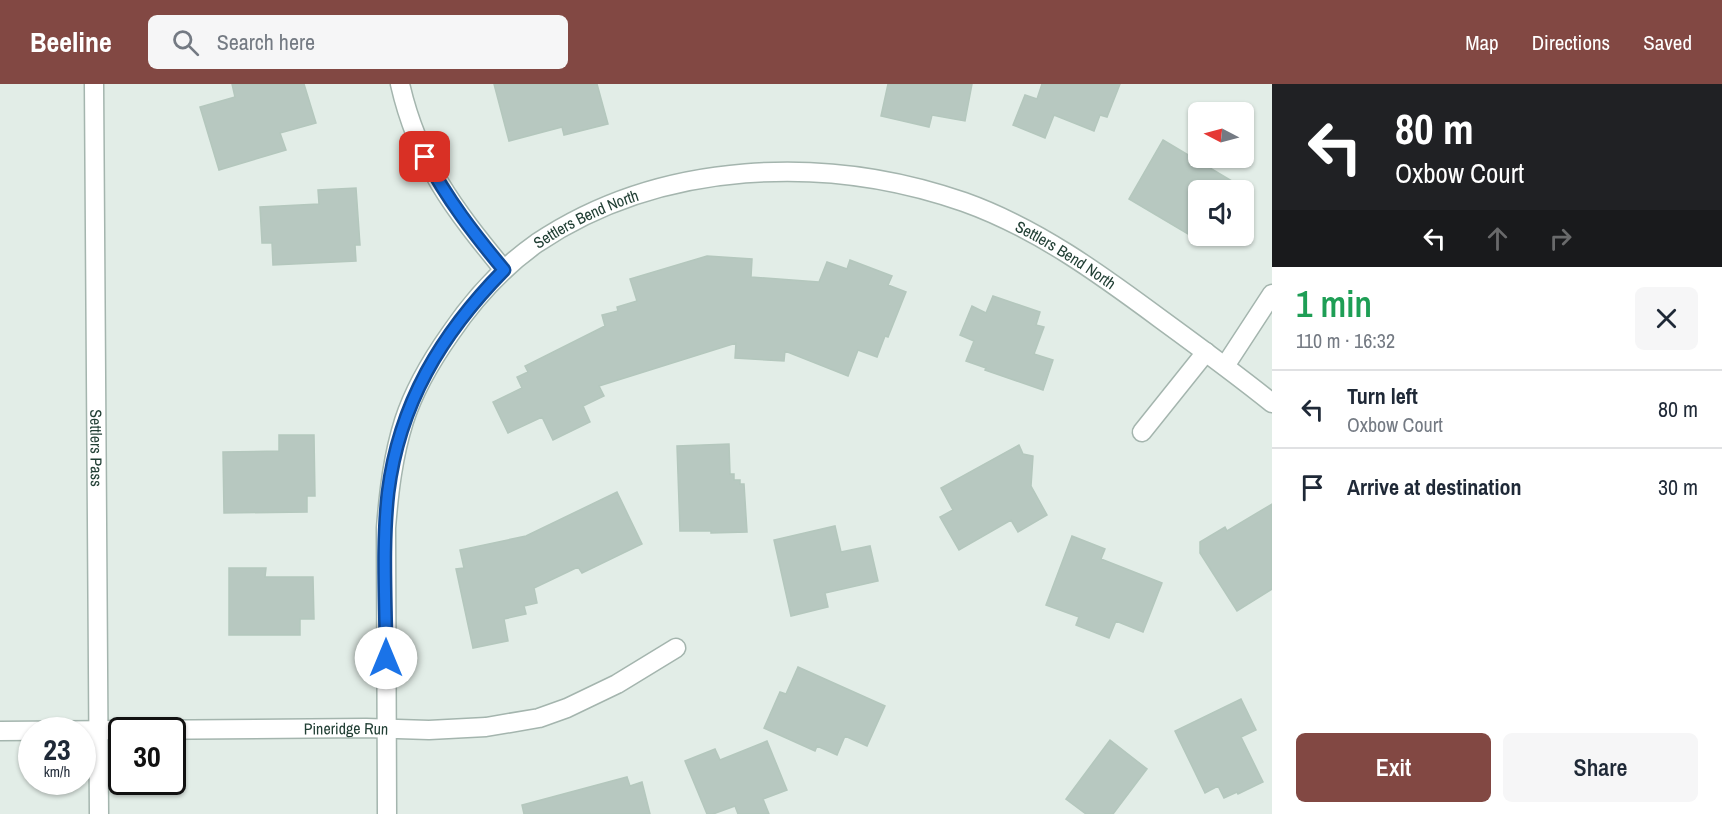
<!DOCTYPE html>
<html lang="en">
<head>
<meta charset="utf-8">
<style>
	:root { --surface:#fff; --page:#f6f6f7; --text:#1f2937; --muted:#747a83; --line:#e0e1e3; --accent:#824843 }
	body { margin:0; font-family:"Archivo Narrow",sans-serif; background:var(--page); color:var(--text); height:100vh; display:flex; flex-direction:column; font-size:22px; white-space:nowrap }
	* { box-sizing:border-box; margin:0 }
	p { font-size:20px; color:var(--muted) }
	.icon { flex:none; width:33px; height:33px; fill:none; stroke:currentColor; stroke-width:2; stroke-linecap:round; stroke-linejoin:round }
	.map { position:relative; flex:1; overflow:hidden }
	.panel { display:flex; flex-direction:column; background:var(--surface); width:450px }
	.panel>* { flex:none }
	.guide { background:#202124; color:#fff; overflow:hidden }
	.needle { width:39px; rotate:276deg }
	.controls { position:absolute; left:1188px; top:18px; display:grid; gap:12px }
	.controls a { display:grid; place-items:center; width:66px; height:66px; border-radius:9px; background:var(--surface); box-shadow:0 2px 4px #0004; font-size:30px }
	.speed { position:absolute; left:18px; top:633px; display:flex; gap:12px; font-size:30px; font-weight:700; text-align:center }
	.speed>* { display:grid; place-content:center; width:78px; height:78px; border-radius:50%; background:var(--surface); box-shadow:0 2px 4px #0004; line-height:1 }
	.speed small { font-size:15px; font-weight:400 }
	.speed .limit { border:3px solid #111; border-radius:9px; background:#fff; color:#111 }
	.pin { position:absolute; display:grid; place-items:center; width:51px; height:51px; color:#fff; margin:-26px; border-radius:12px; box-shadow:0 3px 9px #0006 }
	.me { position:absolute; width:66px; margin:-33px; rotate:0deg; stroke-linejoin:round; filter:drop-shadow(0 0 4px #0008) }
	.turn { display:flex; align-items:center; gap:21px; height:126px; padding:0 24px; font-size:27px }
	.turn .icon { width:78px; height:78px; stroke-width:2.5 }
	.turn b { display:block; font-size:42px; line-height:51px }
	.lanes { display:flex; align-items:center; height:57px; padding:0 24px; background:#0003; justify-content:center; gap:30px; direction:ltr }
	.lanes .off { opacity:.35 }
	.round { display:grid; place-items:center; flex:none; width:63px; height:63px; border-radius:9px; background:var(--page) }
	.overview { display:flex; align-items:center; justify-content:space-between; height:102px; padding:0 24px }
	h1 { font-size:36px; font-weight:600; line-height:45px; color:#1e9e55 }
	.button { display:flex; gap:12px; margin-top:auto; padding:12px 24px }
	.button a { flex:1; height:69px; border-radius:9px; background:var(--accent); color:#fff; font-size:24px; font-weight:600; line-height:69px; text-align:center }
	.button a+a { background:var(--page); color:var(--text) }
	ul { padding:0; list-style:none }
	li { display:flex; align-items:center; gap:18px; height:78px; padding:0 24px; border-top:2px solid var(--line) }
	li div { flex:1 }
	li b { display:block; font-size:22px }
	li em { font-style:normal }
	header { display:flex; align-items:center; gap:36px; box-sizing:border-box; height:84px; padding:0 30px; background:var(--accent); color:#fff }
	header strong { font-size:28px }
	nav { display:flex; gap:33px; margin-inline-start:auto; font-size:21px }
	.search { width:420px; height:54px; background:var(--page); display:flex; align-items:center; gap:15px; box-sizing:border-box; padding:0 21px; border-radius:9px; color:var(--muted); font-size:22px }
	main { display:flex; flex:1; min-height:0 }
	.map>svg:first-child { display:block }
	.building { fill:#b7c8c0; stroke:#b4c7bd; stroke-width:1.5 }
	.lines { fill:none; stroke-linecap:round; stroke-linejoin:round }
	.minor-casing { stroke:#a4b5ae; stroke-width:21 }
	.minor { stroke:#fff; stroke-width:18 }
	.route-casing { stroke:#114b97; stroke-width:15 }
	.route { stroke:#1a73e8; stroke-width:10 }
	.labels { text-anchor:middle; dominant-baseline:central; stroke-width:5; stroke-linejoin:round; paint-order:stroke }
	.street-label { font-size:16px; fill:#213f34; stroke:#f2f9f5 }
</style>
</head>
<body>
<header>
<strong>Beeline</strong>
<div class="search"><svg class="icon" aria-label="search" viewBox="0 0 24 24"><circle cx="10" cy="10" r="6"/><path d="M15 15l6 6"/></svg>Search here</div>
<nav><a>Map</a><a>Directions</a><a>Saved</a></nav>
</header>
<main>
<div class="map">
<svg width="1272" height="730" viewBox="0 0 1272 730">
	<rect width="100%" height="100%" fill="#e2ede7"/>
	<!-- building -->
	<path class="building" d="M 232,0 L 304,0 L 316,39 L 280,49 L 286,66 L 219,86 L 200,23 L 235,13 Z
		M 494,0 L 597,0 L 608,40 L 564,51 L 562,43 L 509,57 Z
		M 888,0 L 972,0 L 965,37 L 932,31 L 929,43 L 881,32 Z
		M 1042,0 L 1120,0 L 1107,33 L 1100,31 L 1094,47 L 1054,31 L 1045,54 L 1013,41 L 1025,11 L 1037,15 Z
		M 1163,56 L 1247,106 L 1198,106 L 1198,132 L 1188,150 L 1129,115 Z
		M 356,104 L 360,161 L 355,161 L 356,177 L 273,181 L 272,159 L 262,159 L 260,123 L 319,120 L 318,106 Z
		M 707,172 L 752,175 L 751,193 L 819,198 L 827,178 L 847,185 L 850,176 L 892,192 L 888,201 L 906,208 L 888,253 L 885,252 L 877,273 L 858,266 L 848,292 L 785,267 L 784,277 L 735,274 L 736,259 L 599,302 L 604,312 L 583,322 L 590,338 L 553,356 L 542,333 L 508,349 L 493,318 L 522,304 L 517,293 L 528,288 L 525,282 L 605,242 L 602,231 L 618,227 L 617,223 L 637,217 L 630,195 Z
		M 993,212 L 1040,228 L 1036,241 L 1044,243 L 1034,270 L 1053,276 L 1043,306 L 985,286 L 986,284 L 966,277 L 974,257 L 960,251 L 972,222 L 986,229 Z
		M 279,351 L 314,351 L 315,412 L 307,412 L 307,428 L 224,429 L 223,368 L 279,367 Z
		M 729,360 L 730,390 L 734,390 L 734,396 L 740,396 L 740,400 L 744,400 L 747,448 L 711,449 L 711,447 L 680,447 L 677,362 Z
		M 1019,361 L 1023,370 L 1033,372 L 1031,402 L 1047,431 L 1018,448 L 1011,436 L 959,466 L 940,433 L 953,426 L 941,404 Z
		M 617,408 L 642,460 L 582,489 L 578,483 L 534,504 L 537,519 L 524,522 L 526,530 L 504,535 L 508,557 L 473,564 L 456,485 L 464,484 L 460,466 L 526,452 Z
		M 1272,420 L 1272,505 L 1237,527 L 1200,469 L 1200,458 L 1225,443 L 1227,447 Z
		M 835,442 L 841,468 L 870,462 L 878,497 L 825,509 L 828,523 L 791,532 L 774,456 Z
		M 1072,452 L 1105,465 L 1101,475 L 1162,499 L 1143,548 L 1116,537 L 1109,554 L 1076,541 L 1079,533 L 1046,521 Z
		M 229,484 L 266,484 L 265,493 L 313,493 L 314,535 L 300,535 L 300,551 L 229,551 Z
		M 798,583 L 885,622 L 867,662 L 845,652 L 837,671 L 817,662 L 815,667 L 764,644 L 780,608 L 786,610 Z
		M 1241,615 L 1256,646 L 1241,653 L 1263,698 L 1238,710 L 1237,708 L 1224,714 L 1218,702 L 1205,709 L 1175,647 Z
		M 1110,656 L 1147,685 L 1113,730 L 1086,730 L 1066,715 Z
		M 767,657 L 787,706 L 763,715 L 769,730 L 738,730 L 735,722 L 713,730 L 707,730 L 685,677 L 715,665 L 720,676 Z
		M 627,693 L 630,702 L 642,698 L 650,730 L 524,730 L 522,721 Z"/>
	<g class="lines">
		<defs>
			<g id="minor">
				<path id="s1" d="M 94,0 L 99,730"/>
				<path d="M 400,0 C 418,79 454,125 504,186"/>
				<path d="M 1225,282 L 1272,210"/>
				<path d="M 1142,348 L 1206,268"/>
				<path id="s2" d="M 0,647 L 366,644 L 429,646 L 486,643 L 539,634 L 567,624 L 617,600 L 676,564"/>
				<path id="s3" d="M 387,730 L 386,444 C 389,407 393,372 404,337 C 414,306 431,277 450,250 C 473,216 503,183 537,159 C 661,76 826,70 964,118 C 1037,144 1100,190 1162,236 C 1199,263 1236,290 1272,319"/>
			</g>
		</defs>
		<!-- minor casing -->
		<use href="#minor" class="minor-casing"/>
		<!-- minor -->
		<use href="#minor" class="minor"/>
	</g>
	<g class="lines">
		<defs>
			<path id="route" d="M 386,574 C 386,519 382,464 388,409 C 399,320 441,250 504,186 C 474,150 447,115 425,73"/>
		</defs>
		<!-- route casing -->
		<use href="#route" class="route-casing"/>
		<!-- route -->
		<use href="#route" class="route"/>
	</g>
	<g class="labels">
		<!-- street labels -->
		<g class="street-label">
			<text stroke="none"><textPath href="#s3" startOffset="675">Settlers Bend North</textPath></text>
			<text stroke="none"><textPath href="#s3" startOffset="1179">Settlers Bend North</textPath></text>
			<text stroke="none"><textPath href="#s1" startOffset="364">Settlers Pass</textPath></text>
			<text stroke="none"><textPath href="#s2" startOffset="346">Pineridge Run</textPath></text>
		</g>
	</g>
</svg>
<div class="controls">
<a><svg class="needle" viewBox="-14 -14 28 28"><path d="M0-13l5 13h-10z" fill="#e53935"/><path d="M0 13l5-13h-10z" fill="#747a83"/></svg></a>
<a><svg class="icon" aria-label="sound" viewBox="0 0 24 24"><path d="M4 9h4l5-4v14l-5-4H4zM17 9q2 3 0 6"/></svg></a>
</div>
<div class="speed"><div>23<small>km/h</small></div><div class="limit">30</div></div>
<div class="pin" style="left:425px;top:73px;background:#d93025"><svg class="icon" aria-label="arrive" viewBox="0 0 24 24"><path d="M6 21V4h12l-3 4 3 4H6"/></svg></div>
<svg class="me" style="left:386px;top:574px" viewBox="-20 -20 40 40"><circle r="19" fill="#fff"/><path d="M0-13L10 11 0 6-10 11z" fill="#1a73e8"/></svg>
</div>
<section class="panel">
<div class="guide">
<div class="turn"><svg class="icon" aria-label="left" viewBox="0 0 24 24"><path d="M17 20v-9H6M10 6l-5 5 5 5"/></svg><div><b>80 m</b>Oxbow Court</div></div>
<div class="lanes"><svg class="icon" aria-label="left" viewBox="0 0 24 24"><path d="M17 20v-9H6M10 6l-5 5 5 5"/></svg><svg class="icon off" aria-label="ahead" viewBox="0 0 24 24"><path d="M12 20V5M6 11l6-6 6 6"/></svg><svg class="icon off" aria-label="right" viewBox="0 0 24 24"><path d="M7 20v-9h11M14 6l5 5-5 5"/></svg></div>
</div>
<div class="overview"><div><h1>1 min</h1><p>110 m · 16:32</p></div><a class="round"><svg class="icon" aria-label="close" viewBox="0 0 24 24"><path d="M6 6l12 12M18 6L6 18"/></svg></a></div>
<ul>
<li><svg class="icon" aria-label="left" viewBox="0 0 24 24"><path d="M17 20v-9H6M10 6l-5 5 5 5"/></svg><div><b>Turn left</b><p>Oxbow Court</p></div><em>80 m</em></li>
<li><svg class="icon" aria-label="arrive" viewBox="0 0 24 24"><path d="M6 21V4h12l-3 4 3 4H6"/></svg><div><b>Arrive at destination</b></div><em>30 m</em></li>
</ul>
<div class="button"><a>Exit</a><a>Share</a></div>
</section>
</main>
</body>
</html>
